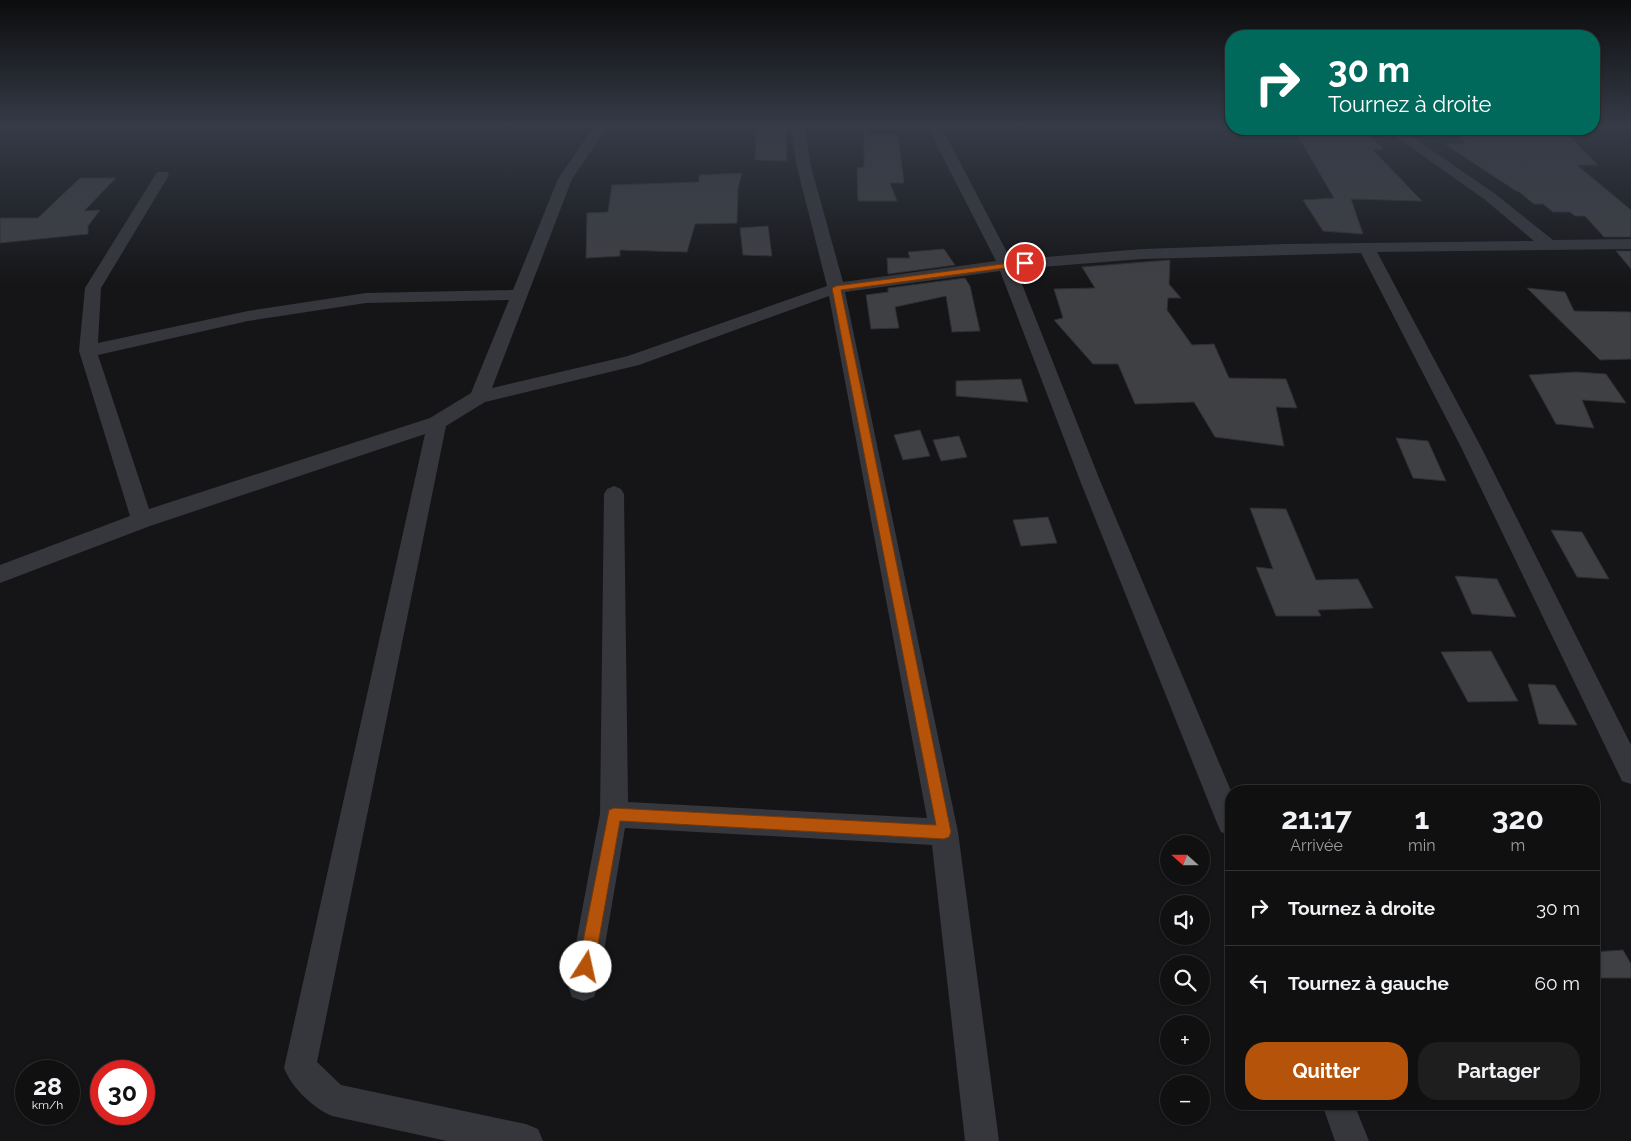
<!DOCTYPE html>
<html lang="fr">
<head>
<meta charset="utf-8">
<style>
	:root { --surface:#101011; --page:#1e1e1f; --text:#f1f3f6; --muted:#9c9d9f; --line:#303031; --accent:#b45309 }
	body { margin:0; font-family:Raleway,sans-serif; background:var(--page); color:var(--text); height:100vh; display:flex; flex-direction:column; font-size:19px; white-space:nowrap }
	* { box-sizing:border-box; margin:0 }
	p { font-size:16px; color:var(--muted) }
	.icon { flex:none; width:28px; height:28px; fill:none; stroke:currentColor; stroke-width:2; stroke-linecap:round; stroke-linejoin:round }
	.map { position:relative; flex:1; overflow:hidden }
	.drawer { position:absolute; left:1225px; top:785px; width:375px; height:325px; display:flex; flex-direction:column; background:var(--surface); border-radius:20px; box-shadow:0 1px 4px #0004,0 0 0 1px var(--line) }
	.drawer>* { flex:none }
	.top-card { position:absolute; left:1225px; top:30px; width:375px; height:105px; border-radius:20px; box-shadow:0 1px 4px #0004,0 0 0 1px var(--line); background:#00695c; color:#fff; overflow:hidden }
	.needle { width:32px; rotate:291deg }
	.tools { position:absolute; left:1160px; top:835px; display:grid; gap:10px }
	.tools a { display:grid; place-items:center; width:50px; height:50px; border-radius:50%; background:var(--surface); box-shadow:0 1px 4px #0004,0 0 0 1px var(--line); font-size:25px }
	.speed { position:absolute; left:15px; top:1060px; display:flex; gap:10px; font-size:25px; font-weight:700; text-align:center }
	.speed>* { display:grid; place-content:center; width:65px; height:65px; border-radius:50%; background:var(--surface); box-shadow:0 1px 4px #0004,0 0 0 1px var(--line); line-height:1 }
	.speed small { font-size:12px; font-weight:400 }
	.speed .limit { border:8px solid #d22; background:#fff; color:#111 }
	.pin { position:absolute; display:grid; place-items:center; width:42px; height:42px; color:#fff; margin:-21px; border:2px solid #fff; border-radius:50%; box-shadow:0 1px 5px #0007 }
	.me { position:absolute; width:55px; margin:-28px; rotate:10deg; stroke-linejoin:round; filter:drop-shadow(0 0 4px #0008) }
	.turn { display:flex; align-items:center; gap:18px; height:105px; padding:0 20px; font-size:22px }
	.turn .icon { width:65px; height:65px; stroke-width:2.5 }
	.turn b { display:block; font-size:35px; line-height:42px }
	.eta { display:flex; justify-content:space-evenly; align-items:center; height:85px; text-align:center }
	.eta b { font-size:30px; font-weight:700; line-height:35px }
	.action { display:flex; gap:10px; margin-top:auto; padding:10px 20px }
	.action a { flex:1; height:58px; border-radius:20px; background:var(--accent); color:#fff; font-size:20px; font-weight:700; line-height:58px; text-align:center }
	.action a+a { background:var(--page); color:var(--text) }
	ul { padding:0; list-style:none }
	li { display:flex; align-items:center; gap:15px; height:75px; padding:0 20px; border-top:1px solid var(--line) }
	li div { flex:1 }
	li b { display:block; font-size:19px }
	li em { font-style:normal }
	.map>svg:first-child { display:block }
	.building { fill:#3f4044; stroke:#2f2f33 }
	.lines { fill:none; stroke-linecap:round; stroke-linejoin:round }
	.minor { fill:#36373c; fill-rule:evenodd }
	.route { fill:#b45309; stroke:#753606 }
</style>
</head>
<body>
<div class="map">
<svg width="1631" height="1141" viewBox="0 0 1631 1141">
	<rect width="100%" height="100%" fill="#151517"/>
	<!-- building -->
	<path class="building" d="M 786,126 L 787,161 L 755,160 L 756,127 Z
		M 864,126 L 869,135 L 898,135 L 904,183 L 890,183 L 897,201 L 858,201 L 857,168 L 864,167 Z
		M 1294,129 L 1361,129 L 1384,149 L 1373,150 L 1422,201 L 1351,199 L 1363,234 L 1323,231 L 1303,200 L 1334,198 Z
		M 1452,129 L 1562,129 L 1598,165 L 1577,165 L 1631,210 L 1631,237 L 1604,237 L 1585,216 L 1575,216 L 1570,212 L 1553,212 L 1543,204 L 1534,204 L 1518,191 L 1516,191 L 1445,144 L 1466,144 Z
		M 742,173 L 738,188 L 737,223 L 695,224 L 687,252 L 620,250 L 620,256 L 586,258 L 587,213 L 608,212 L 612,185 L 699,182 L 699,175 Z
		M 80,178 L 116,178 L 84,211 L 100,210 L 88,226 L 88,234 L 0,243 L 0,218 L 38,218 Z
		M 768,226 L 772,256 L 743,255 L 740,228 Z
		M 944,249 L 955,265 L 888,274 L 887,258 L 910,258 L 908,252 Z
		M 1616,251 L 1631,251 L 1631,269 Z
		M 1170,260 L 1169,284 L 1181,298 L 1168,298 L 1167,310 L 1192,345 L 1214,344 L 1229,378 L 1286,379 L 1297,408 L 1276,407 L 1284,446 L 1215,437 L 1194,402 L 1135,404 L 1118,364 L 1093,364 L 1054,320 L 1063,318 L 1054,289 L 1095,288 L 1082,267 Z
		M 965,278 L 970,286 L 980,331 L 952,332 L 946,296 L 895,307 L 899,328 L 871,329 L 866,295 L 888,292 L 888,288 Z
		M 1527,288 L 1565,292 L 1574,311 L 1631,312 L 1631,359 L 1600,360 Z
		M 1576,372 L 1606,374 L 1626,403 L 1582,400 L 1594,428 L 1556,424 L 1529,375 Z
		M 1021,379 L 1028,402 L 956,396 L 956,381 Z
		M 920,430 L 930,456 L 903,460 L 894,435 Z
		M 959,436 L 967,457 L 941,461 L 933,440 Z
		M 1396,438 L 1428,441 L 1446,481 L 1413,478 Z
		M 1250,508 L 1286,509 L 1316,580 L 1358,579 L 1373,608 L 1318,610 L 1321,616 L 1276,616 L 1256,567 L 1273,569 Z
		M 1048,517 L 1057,543 L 1021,546 L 1013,520 Z
		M 1551,530 L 1582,532 L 1609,579 L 1577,577 Z
		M 1455,576 L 1497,579 L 1516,617 L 1472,614 Z
		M 1491,651 L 1518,701 L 1468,702 L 1441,652 Z
		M 1528,684 L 1555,685 L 1577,725 L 1539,724 Z
		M 1623,950 L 1631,964 L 1631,978 L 1594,978 L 1594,952 Z"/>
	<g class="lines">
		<!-- minor -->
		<path class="minor" d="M 594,126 L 608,126 L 572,179 L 492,388 L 628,356 L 827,286 L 796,163 L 791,126 L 805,126 L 810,163 L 843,282 L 996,261 L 927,126 L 941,126 L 1011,260 L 1142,249 L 1285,244 L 1534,241 L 1484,199 L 1385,129 L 1401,129 L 1494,193 L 1553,240 L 1631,239 L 1631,249 L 1377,252 L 1480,445 L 1631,745 L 1631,784 L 1622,781 L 1460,445 L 1361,253 L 1142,259 L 1016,269 L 1101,483 L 1231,791 L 1231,836 L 1221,832 L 1217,823 L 1081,483 L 1000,271 L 845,292 L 958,832 L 999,1141 L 965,1141 L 932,845 L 625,828 L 598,986 L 594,997 L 583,1001 L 572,997 L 568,986 L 600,814 L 604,494 L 607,489 L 614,486 L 621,489 L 624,494 L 628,802 L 927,818 L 829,296 L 639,365 L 485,402 L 446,426 L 317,1062 L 341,1085 L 526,1124 L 538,1129 L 543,1141 L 447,1141 L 332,1116 C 313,1108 292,1088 284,1068 L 425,434 L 150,526 L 0,583 L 0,565 L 130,516 L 79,351 L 85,288 L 157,172 L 167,172 L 169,175 L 101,288 L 98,343 L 248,311 L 366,293 L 513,290 L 558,179 ZM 509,300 L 471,393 L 430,418 L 149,509 L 98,355 L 248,321 L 366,303 Z
			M 1322,1104 L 1354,1104 L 1369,1141 L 1335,1141 Z"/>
	</g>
	<!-- sky -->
	<linearGradient id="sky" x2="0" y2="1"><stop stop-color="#0c0c0d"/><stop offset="0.44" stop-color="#353b47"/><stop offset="1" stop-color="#353b47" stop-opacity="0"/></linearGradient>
	<rect width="1631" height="285" fill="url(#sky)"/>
	<!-- route -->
	<path class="route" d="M 1025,261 L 1029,263 L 1028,265 L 841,290 L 951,832 L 949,837 L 944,839 L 620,821 L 594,967 L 592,972 L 586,974 L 581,972 L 578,967 L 609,810 L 614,808 L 936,825 L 832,288 L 836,286 Z"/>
</svg>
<div class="tools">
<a><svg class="needle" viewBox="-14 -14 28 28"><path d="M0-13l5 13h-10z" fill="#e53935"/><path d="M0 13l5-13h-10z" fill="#9c9d9f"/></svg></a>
<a><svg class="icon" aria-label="sound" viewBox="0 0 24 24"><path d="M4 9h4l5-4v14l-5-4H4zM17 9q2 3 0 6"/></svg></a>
<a><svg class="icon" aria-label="search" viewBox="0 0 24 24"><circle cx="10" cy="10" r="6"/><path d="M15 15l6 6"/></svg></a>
<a>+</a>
<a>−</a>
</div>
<div class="speed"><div>28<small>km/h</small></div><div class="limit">30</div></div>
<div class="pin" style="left:1025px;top:263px;background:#d93025"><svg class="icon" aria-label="arrive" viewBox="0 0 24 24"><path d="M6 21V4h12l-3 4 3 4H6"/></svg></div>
<svg class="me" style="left:586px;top:967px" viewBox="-20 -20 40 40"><circle r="19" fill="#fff"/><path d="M0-13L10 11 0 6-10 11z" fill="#b45309"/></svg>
<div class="top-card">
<div class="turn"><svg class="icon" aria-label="right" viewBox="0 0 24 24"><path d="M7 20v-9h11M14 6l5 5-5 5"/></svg><div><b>30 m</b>Tournez à droite</div></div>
</div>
<section class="drawer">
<div class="eta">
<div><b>21:17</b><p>Arrivée</p></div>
<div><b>1</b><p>min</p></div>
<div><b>320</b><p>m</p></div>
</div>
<ul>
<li><svg class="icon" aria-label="right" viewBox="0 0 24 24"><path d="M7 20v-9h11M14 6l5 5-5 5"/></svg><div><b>Tournez à droite</b></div><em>30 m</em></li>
<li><svg class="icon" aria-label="left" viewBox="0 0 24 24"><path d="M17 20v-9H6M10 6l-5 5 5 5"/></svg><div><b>Tournez à gauche</b></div><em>60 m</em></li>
</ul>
<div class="action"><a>Quitter</a><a>Partager</a></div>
</section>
</div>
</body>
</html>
